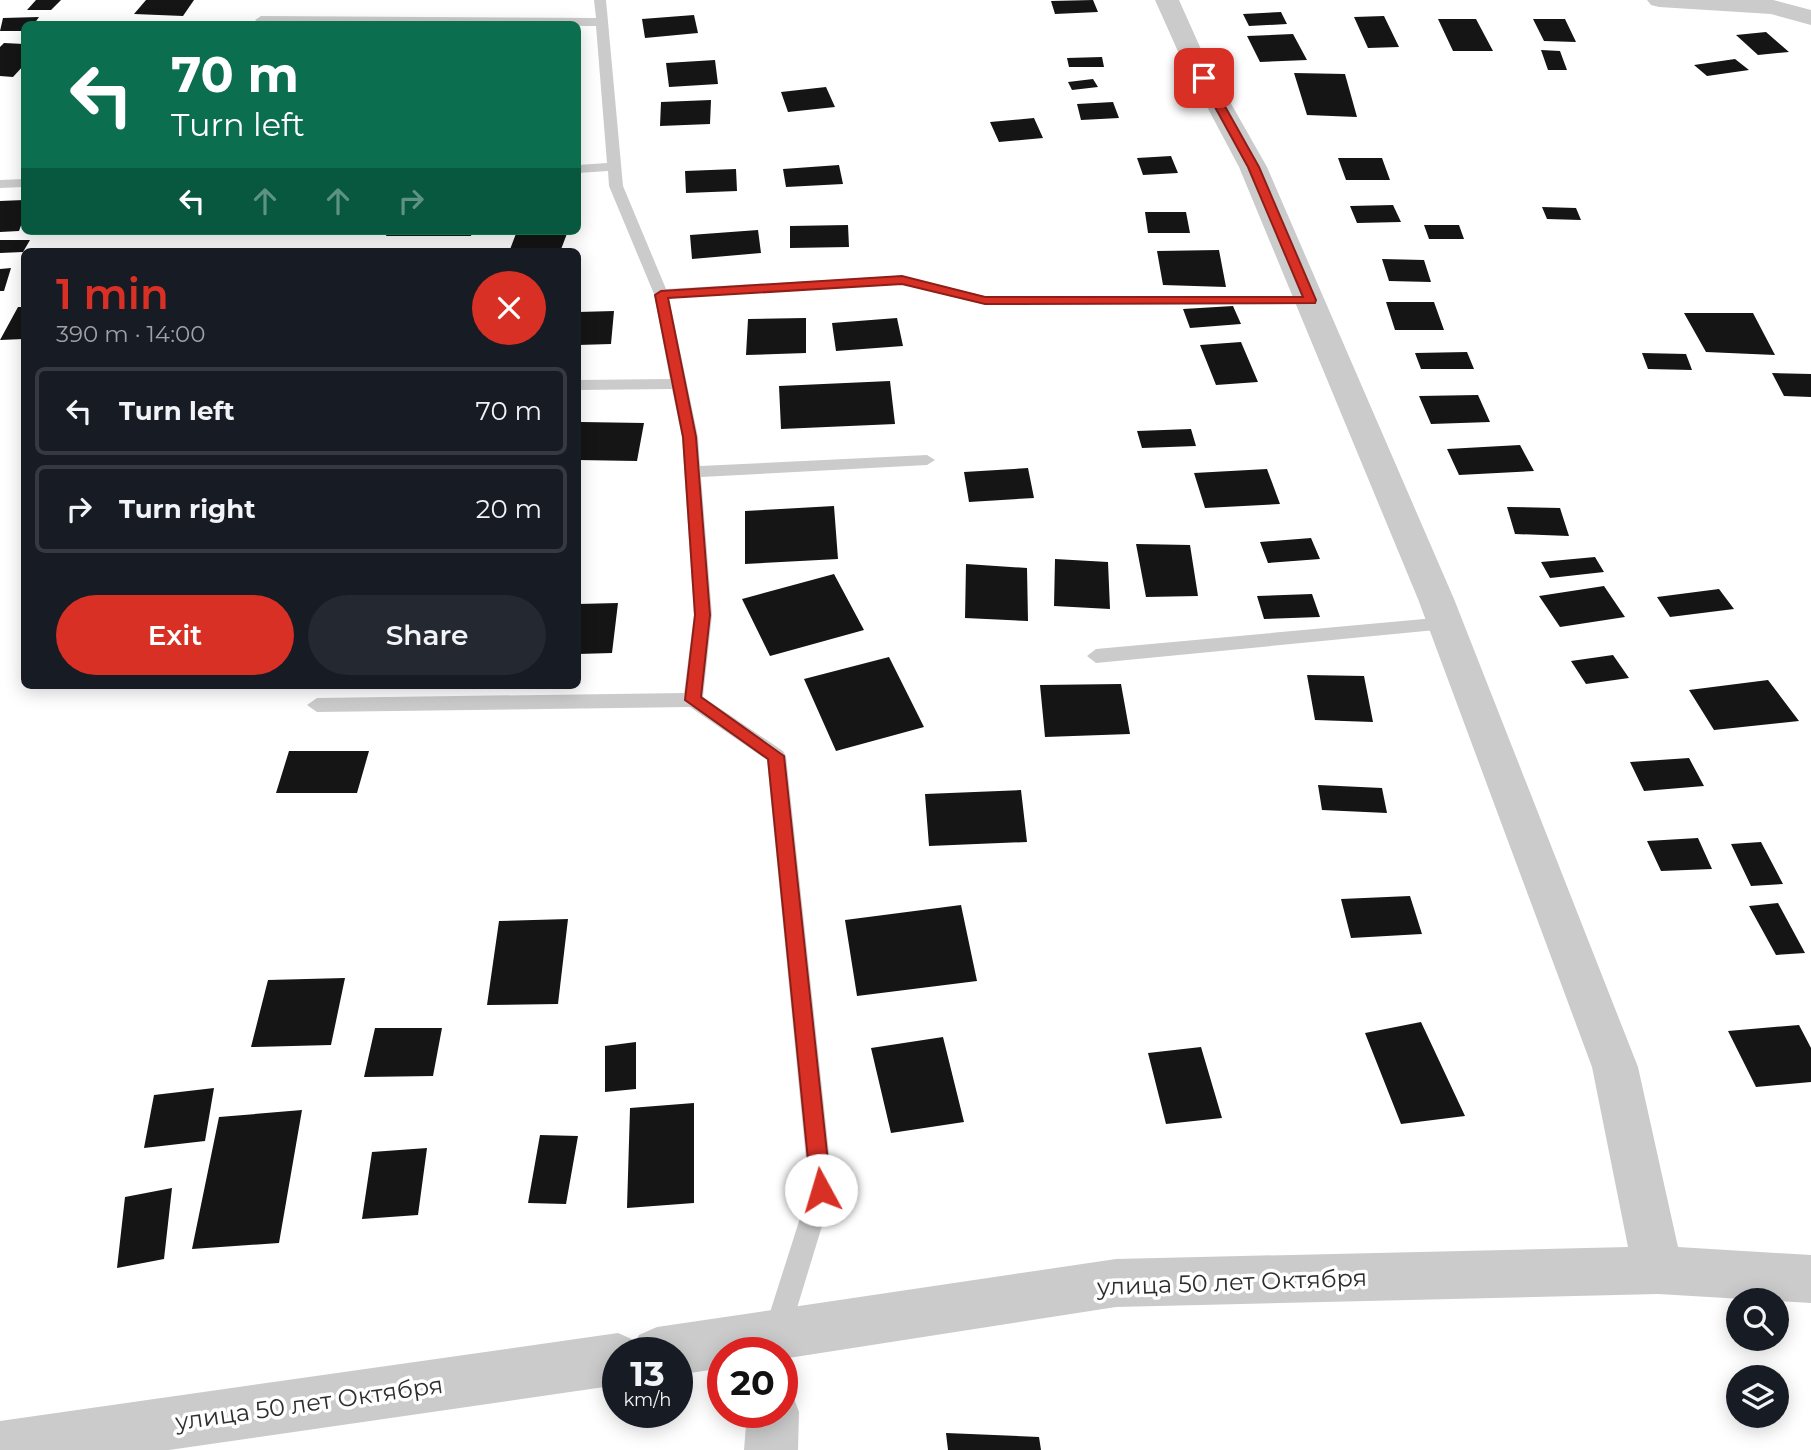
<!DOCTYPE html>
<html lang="en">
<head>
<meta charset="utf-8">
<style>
	:root { --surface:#171b24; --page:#242831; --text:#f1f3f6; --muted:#9ea1a6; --line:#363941; --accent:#d93025 }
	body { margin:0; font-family:Montserrat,sans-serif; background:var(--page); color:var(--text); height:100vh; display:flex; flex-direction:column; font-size:26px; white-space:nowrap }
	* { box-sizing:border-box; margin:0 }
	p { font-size:23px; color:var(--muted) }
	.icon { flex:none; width:38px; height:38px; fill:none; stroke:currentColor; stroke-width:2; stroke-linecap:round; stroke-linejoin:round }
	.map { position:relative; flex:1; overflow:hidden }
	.side { position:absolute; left:21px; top:248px; width:560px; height:441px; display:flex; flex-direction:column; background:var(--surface); border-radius:10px; box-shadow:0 4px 18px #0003 }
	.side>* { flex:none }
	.hud { position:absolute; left:21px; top:21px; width:560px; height:214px; border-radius:10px; box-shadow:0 4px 18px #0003; background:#0b6e4f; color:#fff; overflow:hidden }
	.fabs { position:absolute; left:1726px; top:1288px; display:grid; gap:14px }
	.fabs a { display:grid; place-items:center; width:63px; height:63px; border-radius:50%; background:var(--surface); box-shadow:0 4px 18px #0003; font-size:35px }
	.speed { position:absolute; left:602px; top:1337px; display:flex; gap:14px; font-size:35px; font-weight:700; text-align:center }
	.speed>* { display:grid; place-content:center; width:91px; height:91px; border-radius:50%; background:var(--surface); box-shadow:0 4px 18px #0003; line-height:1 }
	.speed small { font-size:18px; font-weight:400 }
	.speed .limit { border:10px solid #d22; background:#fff; color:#111 }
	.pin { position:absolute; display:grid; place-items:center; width:60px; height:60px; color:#fff; margin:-30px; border-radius:14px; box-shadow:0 4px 10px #0006 }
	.me { position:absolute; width:77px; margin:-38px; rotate:354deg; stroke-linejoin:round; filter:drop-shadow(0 0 5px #0008) }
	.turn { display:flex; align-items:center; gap:24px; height:147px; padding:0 35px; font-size:32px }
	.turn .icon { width:91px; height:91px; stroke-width:2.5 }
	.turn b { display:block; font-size:49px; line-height:60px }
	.lanes { display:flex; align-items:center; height:66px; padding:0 35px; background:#0003; justify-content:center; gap:35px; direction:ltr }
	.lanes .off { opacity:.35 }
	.round { display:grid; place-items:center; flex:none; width:74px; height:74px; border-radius:37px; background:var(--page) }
	.head { display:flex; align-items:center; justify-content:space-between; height:119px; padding:0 35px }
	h1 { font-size:42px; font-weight:600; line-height:52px; color:var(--accent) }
	.action { display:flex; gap:14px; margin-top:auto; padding:14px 35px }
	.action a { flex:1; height:80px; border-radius:42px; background:var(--accent); color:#fff; font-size:28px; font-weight:600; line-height:80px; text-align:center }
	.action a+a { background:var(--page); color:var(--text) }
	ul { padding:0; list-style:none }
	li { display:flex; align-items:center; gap:21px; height:88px; margin:0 14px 10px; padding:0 21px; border:4px solid var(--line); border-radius:10px }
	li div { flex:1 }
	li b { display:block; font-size:26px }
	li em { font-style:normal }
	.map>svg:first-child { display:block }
	.building { fill:#151515 }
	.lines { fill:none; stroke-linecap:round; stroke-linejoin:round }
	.lane { fill:#cbcbcb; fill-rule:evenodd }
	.street { fill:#cbcbcb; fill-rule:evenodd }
	.route { fill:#d93025; stroke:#8d1f18; stroke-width:2 }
	.labels { text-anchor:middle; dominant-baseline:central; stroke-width:7; stroke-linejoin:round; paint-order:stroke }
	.near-street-label { font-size:24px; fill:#2e2e2e; stroke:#fff }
</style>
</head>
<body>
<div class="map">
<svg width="1811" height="1450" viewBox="0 0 1811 1450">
	<rect width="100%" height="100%" fill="#fff"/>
	<!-- building -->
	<path class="building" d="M 36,0 L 61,0 L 51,10 L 27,10 Z
		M 146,0 L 194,0 L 183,16 L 134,14 Z
		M 1093,0 L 1098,12 L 1055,14 L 1051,1 Z
		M 1281,12 L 1287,24 L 1249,26 L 1243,14 Z
		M 694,15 L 698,33 L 645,38 L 642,19 Z
		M 1384,16 L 1399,47 L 1368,48 L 1354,17 Z
		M 39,17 L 34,24 L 24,24 L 24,31 L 0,31 L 3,18 Z
		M 1438,19 L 1476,19 L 1493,51 L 1453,51 Z
		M 1533,19 L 1565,19 L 1576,42 L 1544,41 Z
		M 1766,32 L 1789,52 L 1758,55 L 1736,35 Z
		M 1293,34 L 1307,60 L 1260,62 L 1247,36 Z
		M 4,43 L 24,44 L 24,65 L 13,77 L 0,76 L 0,47 Z
		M 1541,50 L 1560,51 L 1567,70 L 1548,70 Z
		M 1102,57 L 1104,67 L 1069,67 L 1067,58 Z
		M 1735,59 L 1749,70 L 1707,76 L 1694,65 Z
		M 715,60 L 718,84 L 669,87 L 666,63 Z
		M 1294,73 L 1345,74 L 1357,117 L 1307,115 Z
		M 1093,79 L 1098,87 L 1072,90 L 1068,82 Z
		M 826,87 L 835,107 L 788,112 L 781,92 Z
		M 711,100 L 710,124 L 660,126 L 661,102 Z
		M 1113,102 L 1119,118 L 1081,120 L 1077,104 Z
		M 1034,118 L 1043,138 L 999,142 L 990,122 Z
		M 1171,156 L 1178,173 L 1143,175 L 1137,158 Z
		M 1338,158 L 1382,158 L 1390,180 L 1346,180 Z
		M 839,165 L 843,184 L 786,187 L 783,169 Z
		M 736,169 L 737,191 L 686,193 L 685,171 Z
		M 24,200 L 24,217 L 19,231 L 0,232 L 0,201 Z
		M 1393,205 L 1401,222 L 1357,223 L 1350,206 Z
		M 1542,207 L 1576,208 L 1581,220 L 1547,219 Z
		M 1145,212 L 1186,212 L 1190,233 L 1148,233 Z
		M 848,225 L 849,247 L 790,248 L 790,226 Z
		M 1424,225 L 1459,225 L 1464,239 L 1429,239 Z
		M 758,230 L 761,253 L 692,259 L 690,235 Z
		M 388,231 L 472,231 L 471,236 L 386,236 Z
		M 517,231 L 568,231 L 560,252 L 509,252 Z
		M 0,240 L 30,240 L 23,252 L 0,253 Z
		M 1219,250 L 1226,287 L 1163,285 L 1157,251 Z
		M 1382,259 L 1424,260 L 1431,282 L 1389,281 Z
		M 11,268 L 4,291 L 0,291 L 0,269 Z
		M 1386,302 L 1434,302 L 1444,330 L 1395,330 Z
		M 1233,306 L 1241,324 L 1190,328 L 1183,309 Z
		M 18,307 L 24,307 L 24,339 L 0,340 Z
		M 614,311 L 611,344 L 578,345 L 578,312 Z
		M 1684,313 L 1753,313 L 1775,355 L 1706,352 Z
		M 806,318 L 806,353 L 746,355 L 748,319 Z
		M 897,318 L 903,346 L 836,351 L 832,323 Z
		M 1241,342 L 1258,382 L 1216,385 L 1200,345 Z
		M 1467,352 L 1474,369 L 1421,369 L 1415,353 Z
		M 1642,353 L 1686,354 L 1692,370 L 1648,369 Z
		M 1772,373 L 1811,374 L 1811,397 L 1784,396 Z
		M 890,381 L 895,424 L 781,429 L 779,386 Z
		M 1478,395 L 1490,422 L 1431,424 L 1419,396 Z
		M 581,422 L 644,423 L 637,461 L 578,460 Z
		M 1191,429 L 1196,446 L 1142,448 L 1137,431 Z
		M 1520,445 L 1534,471 L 1459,475 L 1447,449 Z
		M 1028,468 L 1034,498 L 969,502 L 964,472 Z
		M 1267,469 L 1280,504 L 1205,508 L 1194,473 Z
		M 834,506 L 838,559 L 745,564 L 745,511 Z
		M 1507,507 L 1560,508 L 1569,536 L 1515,534 Z
		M 1311,538 L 1320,559 L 1268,563 L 1260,542 Z
		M 1136,544 L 1190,545 L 1198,596 L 1146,597 Z
		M 1595,557 L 1604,572 L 1550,578 L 1541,562 Z
		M 1055,559 L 1108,562 L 1110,609 L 1054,606 Z
		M 966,564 L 1027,568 L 1028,621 L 965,618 Z
		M 834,574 L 864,630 L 770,656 L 742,599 Z
		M 1604,586 L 1625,617 L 1560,627 L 1539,596 Z
		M 1719,589 L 1734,609 L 1670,617 L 1657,597 Z
		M 1312,594 L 1320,617 L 1264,619 L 1257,596 Z
		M 618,603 L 612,653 L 578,654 L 578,604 Z
		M 1613,655 L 1629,678 L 1586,684 L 1571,661 Z
		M 889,657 L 924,727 L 836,751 L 804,679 Z
		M 1307,675 L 1364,676 L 1373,722 L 1315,720 Z
		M 1768,680 L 1799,721 L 1714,730 L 1689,690 Z
		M 1121,684 L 1130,734 L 1045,737 L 1040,685 Z
		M 289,751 L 369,751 L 357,793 L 276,793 Z
		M 1689,758 L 1704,786 L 1644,791 L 1630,762 Z
		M 1318,785 L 1382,788 L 1387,813 L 1322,810 Z
		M 1021,790 L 1027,842 L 929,846 L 925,794 Z
		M 1698,838 L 1712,869 L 1661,871 L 1647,841 Z
		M 1761,842 L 1783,884 L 1751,886 L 1731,844 Z
		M 1410,896 L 1422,934 L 1351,938 L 1341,899 Z
		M 1778,903 L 1805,953 L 1776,955 L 1749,906 Z
		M 961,905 L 977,981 L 857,996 L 845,920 Z
		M 568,919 L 558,1004 L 487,1005 L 499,921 Z
		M 345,978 L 331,1045 L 251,1047 L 268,980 Z
		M 1421,1022 L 1465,1116 L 1401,1124 L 1365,1033 Z
		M 1799,1025 L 1811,1048 L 1811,1082 L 1756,1087 L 1728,1031 Z
		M 375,1028 L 442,1028 L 433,1076 L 364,1077 Z
		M 943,1037 L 964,1122 L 891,1133 L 871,1048 Z
		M 636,1042 L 636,1089 L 605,1092 L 605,1046 Z
		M 1201,1047 L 1222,1118 L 1166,1124 L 1148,1053 Z
		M 214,1088 L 205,1141 L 144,1148 L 154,1095 Z
		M 694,1103 L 694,1203 L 627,1208 L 630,1108 Z
		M 302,1110 L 279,1243 L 192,1249 L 219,1117 Z
		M 540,1135 L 578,1136 L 566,1204 L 528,1203 Z
		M 427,1148 L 418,1215 L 362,1219 L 372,1152 Z
		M 172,1188 L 164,1259 L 117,1268 L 125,1197 Z
		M 946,1433 L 1039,1437 L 1041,1450 L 948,1450 Z"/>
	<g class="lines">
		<!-- lane -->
		<path class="lane" d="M 594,0 L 606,0 L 623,186 L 666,289 L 902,276 L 985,296 L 1310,296 L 1317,300 L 1310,304 L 985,304 L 902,284 L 669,298 L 698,437 L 700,466 L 927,455 L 935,460 L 927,465 L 701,477 L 712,615 L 703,697 L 783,751 L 786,756 L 833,1190 L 790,1331 L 786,1340 L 777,1344 L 768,1340 L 764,1331 L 809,1190 L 767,760 L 690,707 L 317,712 L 307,705 L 317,698 L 684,693 L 694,615 L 682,437 L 672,389 L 578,390 L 578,380 L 670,379 L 654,294 L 609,186 L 608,171 L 578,173 L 578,165 L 607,163 L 596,26 L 261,24 L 255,20 L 261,16 L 596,18 Z
			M 24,179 L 24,187 L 0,188 L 0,180 Z
			M 1446,617 L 1455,623 L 1446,629 L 1096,663 L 1087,656 L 1096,649 Z"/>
		<!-- street -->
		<path class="street" d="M 1155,0 L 1179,0 L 1204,56 L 1267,167 L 1454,599 L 1638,1067 L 1678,1247 L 1811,1255 L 1811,1303 L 1658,1294 L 1116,1307 L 782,1359 L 782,1353 L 723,1353 L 723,1368 L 677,1375 L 677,1353 L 618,1353 L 618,1385 L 169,1450 L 0,1450 L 0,1421 L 618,1333 L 636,1341 L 639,1335 L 657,1327 L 1116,1259 L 1628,1247 L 1592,1067 L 1418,599 L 1239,167 L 1180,56 Z
			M 1647,0 L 1773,0 L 1811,10 L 1811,25 L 1771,14 L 1659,7 L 1651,5 Z
			M 782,1390 L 792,1393 L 799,1412 L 798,1450 L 744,1450 L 747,1412 L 782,1412 Z"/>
	</g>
	<!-- route -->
	<path class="route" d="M 1204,75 L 1209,78 L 1259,167 L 1316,300 L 1315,303 L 985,304 L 902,284 L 668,298 L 696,437 L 710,615 L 701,697 L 784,756 L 831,1190 L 828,1197 L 821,1199 L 814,1197 L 811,1190 L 768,759 L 685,700 L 695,615 L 683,437 L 655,295 L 661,291 L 902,276 L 985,297 L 1303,297 L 1248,167 L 1199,78 Z"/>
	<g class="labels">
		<!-- near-street labels -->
		<g class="near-street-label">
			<text transform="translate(1232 1282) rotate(-2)">улица 50 лет Октября</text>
			<text transform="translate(309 1403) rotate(-8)">улица 50 лет Октября</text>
		</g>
	</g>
</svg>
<div class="fabs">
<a><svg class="icon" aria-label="search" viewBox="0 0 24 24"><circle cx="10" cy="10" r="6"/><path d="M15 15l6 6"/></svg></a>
<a><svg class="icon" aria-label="layers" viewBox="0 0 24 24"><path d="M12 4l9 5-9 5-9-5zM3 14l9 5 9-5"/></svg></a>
</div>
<div class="speed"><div>13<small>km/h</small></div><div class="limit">20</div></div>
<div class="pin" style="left:1204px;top:78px;background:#d93025"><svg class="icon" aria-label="arrive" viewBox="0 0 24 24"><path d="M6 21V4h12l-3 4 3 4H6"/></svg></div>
<svg class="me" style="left:821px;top:1190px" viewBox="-20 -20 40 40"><circle r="19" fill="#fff"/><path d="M0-13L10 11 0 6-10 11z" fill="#d93025"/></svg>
<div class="hud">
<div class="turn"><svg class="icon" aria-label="left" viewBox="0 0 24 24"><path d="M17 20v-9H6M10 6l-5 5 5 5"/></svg><div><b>70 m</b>Turn left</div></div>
<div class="lanes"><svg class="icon" aria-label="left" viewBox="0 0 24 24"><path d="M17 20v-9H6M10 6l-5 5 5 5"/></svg><svg class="icon off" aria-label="ahead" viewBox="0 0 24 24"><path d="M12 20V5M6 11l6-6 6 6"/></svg><svg class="icon off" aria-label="ahead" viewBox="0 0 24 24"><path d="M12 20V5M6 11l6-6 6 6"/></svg><svg class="icon off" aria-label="right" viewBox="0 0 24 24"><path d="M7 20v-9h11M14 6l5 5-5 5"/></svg></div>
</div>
<section class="side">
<div class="head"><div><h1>1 min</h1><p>390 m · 14:00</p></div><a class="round" style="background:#d93025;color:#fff"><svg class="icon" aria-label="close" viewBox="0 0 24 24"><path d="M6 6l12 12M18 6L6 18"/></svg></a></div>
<ul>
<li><svg class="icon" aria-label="left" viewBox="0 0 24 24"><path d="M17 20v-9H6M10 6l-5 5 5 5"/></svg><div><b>Turn left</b></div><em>70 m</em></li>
<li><svg class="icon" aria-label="right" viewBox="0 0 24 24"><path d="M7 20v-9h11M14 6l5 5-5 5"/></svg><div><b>Turn right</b></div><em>20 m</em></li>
</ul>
<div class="action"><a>Exit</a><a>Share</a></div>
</section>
</div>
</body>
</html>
